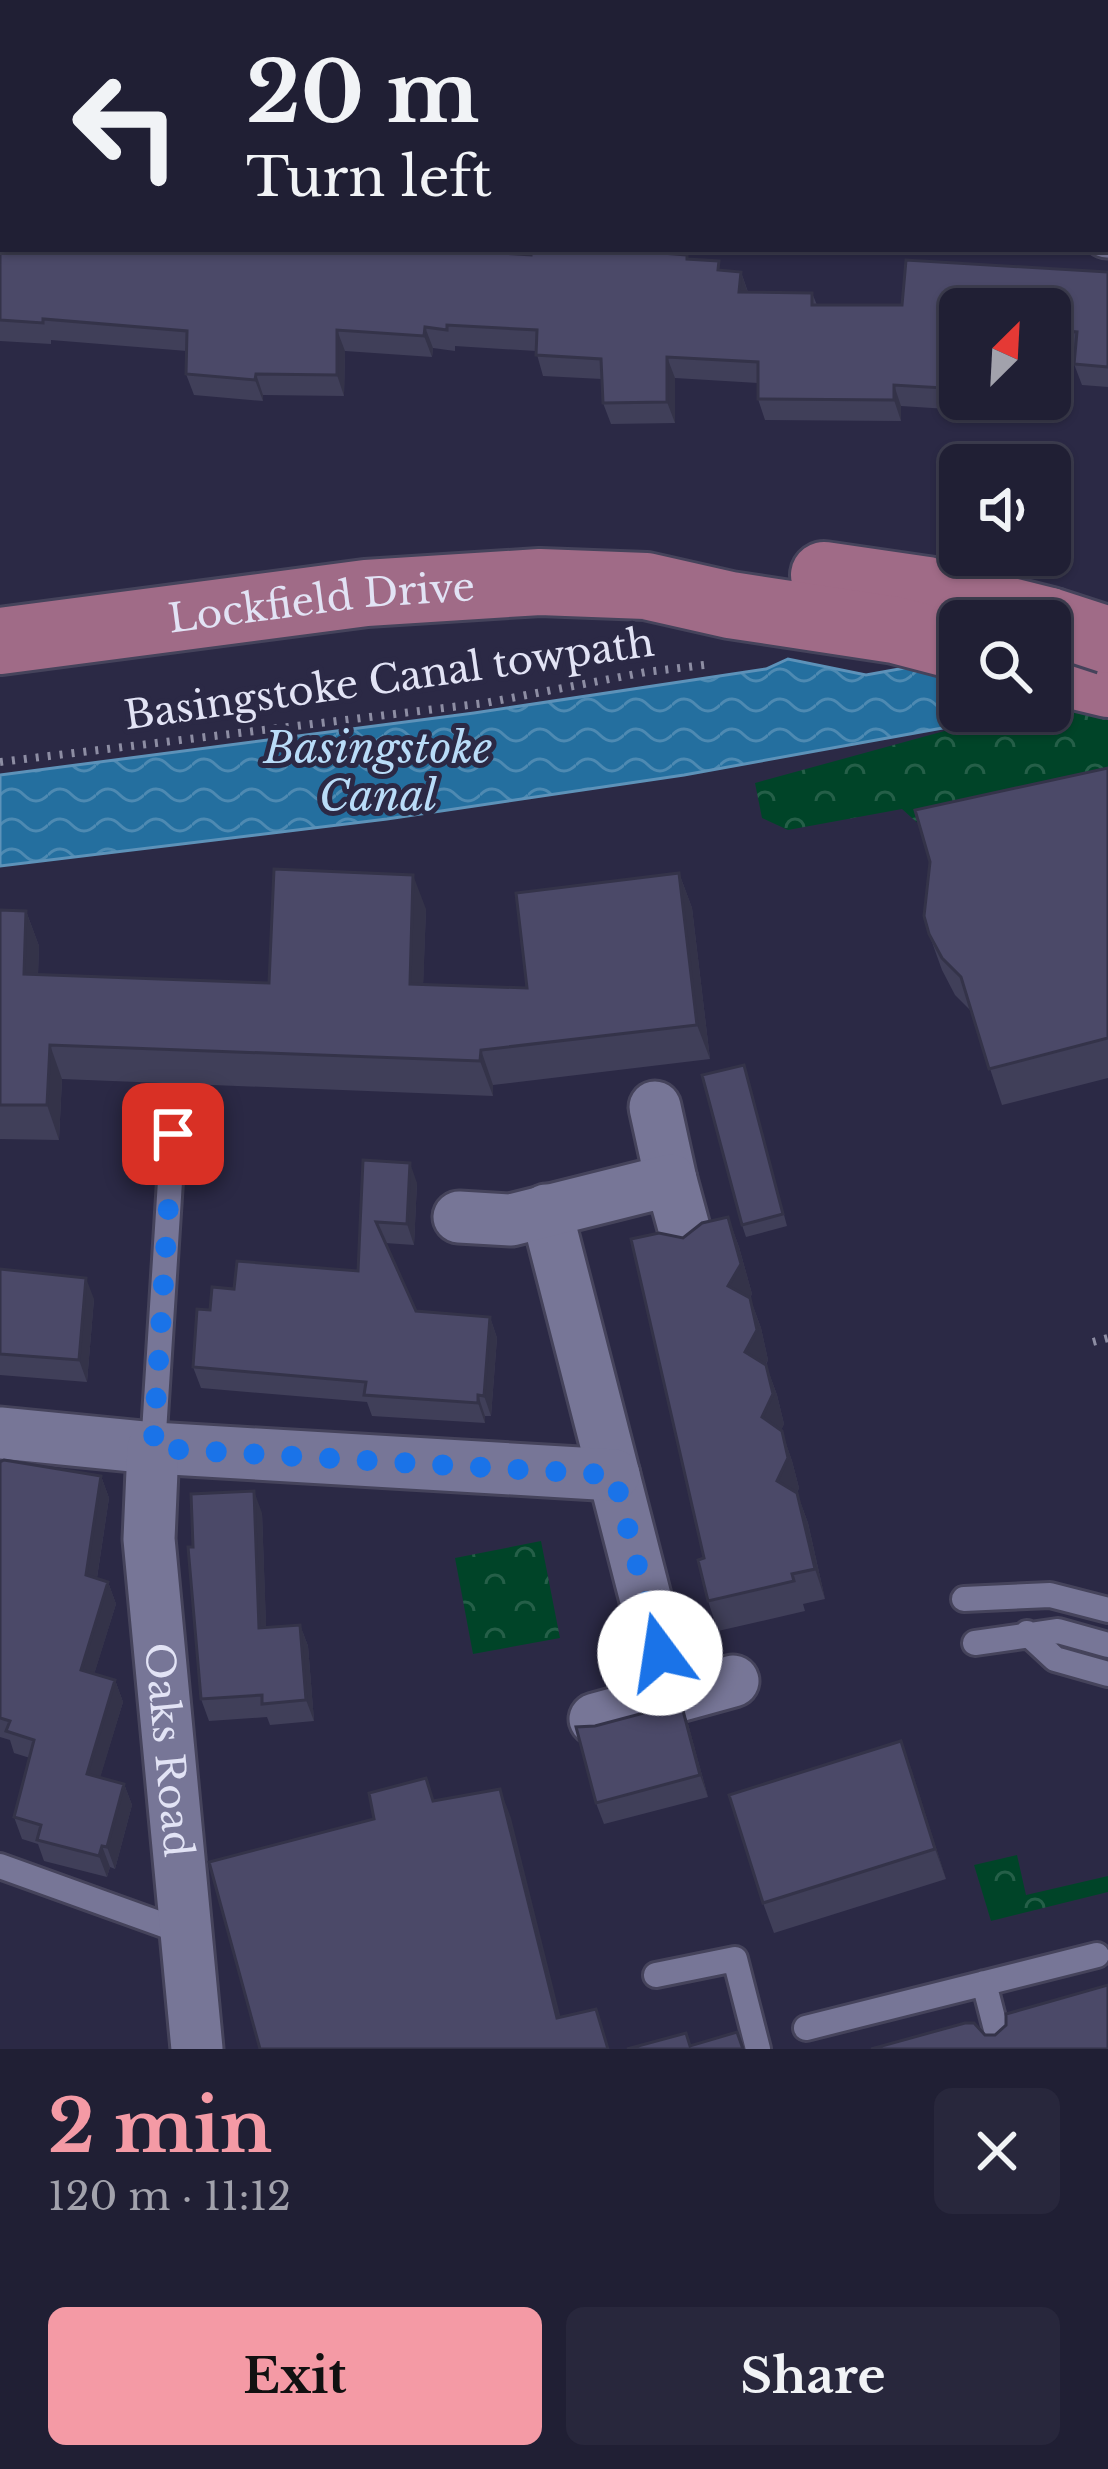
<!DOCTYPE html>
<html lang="en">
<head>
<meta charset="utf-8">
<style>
	:root { --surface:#201f34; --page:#28273c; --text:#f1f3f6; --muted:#a2a2ac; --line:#3d3d4f; --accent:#f49aa5 }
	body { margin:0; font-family:"Libre Baskerville",serif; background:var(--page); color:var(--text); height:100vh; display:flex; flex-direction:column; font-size:45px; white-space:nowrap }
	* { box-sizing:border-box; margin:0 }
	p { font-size:39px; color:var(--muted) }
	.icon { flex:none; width:66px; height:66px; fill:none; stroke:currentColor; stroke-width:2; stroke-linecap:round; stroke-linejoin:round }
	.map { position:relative; height:2049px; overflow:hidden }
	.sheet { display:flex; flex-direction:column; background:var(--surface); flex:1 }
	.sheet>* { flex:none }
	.banner { position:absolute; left:0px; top:0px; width:1110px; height:252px; box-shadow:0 3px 9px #0004,0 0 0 3px var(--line); background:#201f34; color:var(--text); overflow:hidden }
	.needle { width:78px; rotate:24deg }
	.controls { position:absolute; left:939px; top:288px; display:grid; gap:24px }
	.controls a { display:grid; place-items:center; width:132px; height:132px; border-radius:18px; background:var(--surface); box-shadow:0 3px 9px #0004,0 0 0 3px var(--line); font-size:60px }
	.pin { position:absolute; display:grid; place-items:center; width:102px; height:102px; color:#fff; margin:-51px; border-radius:24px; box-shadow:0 6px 18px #0006 }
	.me { position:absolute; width:132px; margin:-66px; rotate:346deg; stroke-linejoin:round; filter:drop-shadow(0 0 9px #0008) }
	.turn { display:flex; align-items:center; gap:42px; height:252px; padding:0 48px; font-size:54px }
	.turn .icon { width:156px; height:156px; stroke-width:2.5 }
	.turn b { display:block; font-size:84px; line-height:102px }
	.round { display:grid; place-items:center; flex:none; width:126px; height:126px; border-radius:18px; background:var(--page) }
	.summary { display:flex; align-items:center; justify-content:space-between; height:204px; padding:0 48px }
	h1 { font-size:72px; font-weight:800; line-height:90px; color:var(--accent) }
	.button { display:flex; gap:24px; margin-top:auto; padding:24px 48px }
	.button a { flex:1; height:138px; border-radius:18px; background:var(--accent); color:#111; font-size:48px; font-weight:800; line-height:138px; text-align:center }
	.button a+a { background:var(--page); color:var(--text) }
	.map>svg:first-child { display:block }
	.forest { fill:url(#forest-crowns) }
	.water { fill:url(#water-waves); stroke:#5d92b9; stroke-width:3 }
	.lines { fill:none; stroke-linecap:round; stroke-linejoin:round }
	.service-casing { stroke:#45435b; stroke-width:30 }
	.minor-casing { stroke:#45435b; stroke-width:57 }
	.primary-casing { stroke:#45435b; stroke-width:72 }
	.path { stroke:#8d8da3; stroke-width:8; stroke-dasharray:3 9; stroke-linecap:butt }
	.service { stroke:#777697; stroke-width:24 }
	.minor { stroke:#777697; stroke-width:51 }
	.primary { stroke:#a06b87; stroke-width:66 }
	.primary-bridge-casing { stroke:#45435b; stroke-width:72; stroke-linecap:butt }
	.primary-bridge { stroke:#a06b87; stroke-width:66 }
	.wall { fill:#403f59 }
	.shaded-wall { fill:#343349 }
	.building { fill:#4b4968; stroke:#343349; stroke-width:3 }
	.route { stroke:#1a73e8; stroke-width:21; stroke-dasharray:0 37.8 }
	.labels { text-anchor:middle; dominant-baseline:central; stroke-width:10; stroke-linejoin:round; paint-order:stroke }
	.street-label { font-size:39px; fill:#e2e3f5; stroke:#2b2945 }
	.water-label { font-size:42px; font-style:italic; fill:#b9dcf8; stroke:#2b2945 }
</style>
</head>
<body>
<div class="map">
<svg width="1108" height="2049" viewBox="0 0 1108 2049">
	<defs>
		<pattern id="forest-crowns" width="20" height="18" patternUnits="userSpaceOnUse" patternTransform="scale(3)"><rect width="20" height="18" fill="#004428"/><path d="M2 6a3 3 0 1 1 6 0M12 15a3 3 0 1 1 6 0" fill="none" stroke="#255f48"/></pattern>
		<pattern id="water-waves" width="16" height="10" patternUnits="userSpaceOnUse" patternTransform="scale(3)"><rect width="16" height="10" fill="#246f9f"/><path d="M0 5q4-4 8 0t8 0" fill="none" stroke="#4e8ab2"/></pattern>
	</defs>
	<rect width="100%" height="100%" fill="#2b2945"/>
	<!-- forest -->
	<path class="forest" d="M 0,0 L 455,0 L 3,3 L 3,113 Z
		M 1050,693 L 1108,715 L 1108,795 L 921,826 L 902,809 L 788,830 L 762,818 L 755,783 L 981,721 L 992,711 L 1050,711 Z
		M 541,1541 L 560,1638 L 473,1654 L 455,1558 Z
		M 1017,1855 L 1026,1895 L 1108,1876 L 1108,1892 L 991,1921 L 974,1865 Z"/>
	<!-- water -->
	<path class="water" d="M 960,658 L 960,711 L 992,711 L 981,721 L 684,775 L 387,819 L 0,866 L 0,775 L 474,713 L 766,669 L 788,659 L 866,675 Z"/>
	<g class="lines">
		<defs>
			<path id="service" d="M 153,1448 L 173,1134
				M 964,1599 L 1050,1595 L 1108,1610
				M 1027,1633 L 1055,1659 L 1108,1674
				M 975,1643 L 1058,1631 L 1108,1645
				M 0,1866 L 186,1933
				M 656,1975 L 735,1959 L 758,2049
				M 984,1983 L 1001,2049
				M 806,2028 L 1097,1955"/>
			<g id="minor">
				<path d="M 0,173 L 3,174"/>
				<path d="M 1107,232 L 1108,232"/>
				<path d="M 655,1107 L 671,1180"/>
				<path d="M 546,1210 L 671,1698"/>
				<path d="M 459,1217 L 511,1220 L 671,1180 L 687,1239"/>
				<path d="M 0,1433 L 153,1448 L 614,1475"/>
				<path id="s1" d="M 153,1448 L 149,1539 L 197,2049"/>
				<path d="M 595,1719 L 733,1681"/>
			</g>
			<g id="primary">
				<path d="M 824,575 L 927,590 L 1050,621"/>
				<path id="s2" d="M 0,641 L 366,593 L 540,582 L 646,586 L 730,605 L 895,630 L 960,647"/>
				<path d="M 1050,670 L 1108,684"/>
			</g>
		</defs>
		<!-- service casing -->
		<use href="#service" class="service-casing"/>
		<!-- minor casing -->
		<use href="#minor" class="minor-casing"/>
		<!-- primary casing -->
		<use href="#primary" class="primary-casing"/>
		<!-- path -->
		<path class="path" d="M 573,3 L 573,0
			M 0,762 L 485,703 L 646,672 L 712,664
			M 1093,1342 L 1108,1338"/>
		<!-- service -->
		<use href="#service" class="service"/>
		<!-- minor -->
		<use href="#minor" class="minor"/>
		<!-- primary -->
		<use href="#primary" class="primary"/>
		<defs>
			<path id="primary-bridge" d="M 1050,621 L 1108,640"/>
		</defs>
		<!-- primary-bridge casing -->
		<use href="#primary-bridge" class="primary-bridge-casing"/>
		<!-- primary-bridge -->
		<use href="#primary-bridge" class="primary-bridge"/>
	</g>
	<!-- wall -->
	<path class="wall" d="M 0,223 L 3,249 L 531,255 L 689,259 L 722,271 L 741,272 L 748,292 L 812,293 L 817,305 L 902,305 L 1108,272 L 1108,387 L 1082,385 L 1074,364 L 1075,353 L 1050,351 L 1050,309 L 960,309 L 960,399 L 980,399 L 979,411 L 901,406 L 901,421 L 765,420 L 758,399 L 758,383 L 675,378 L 675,423 L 611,424 L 603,403 L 602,379 L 543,376 L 536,351 L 455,346 L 455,351 L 433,348 L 432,357 L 345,351 L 344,396 L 263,395 L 263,401 L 194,395 L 186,374 L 187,351 L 51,340 L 51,344 L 0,341 Z
		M 1108,768 L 1108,1078 L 1002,1105 L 971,1011 L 955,995 L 942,970 L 929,934 Z
		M 679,873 L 692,908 L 710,1059 L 493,1085 L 493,1096 L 62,1079 L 59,1140 L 0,1139 L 0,910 L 26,911 L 39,946 L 38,974 L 269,983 L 426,909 L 423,985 L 527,988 Z
		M 744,1065 L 787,1226 L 746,1237 L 742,1225 Z
		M 363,1160 L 417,1183 L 414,1245 L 385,1243 L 416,1311 L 490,1317 L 497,1338 L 491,1416 L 485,1416 L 485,1423 L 372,1416 L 367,1402 L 201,1388 L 193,1367 L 234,1289 L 358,1271 Z
		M 728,1217 L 739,1247 L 752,1294 L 750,1298 L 761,1328 L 768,1360 L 766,1365 L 777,1395 L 784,1424 L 781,1430 L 792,1461 L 799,1488 L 797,1493 L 808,1523 L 825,1599 L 803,1604 L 805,1611 L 718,1631 L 708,1601 L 704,1558 Z
		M 0,1269 L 94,1299 L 87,1382 L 0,1375 Z
		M 0,1462 L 101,1476 L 109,1498 L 97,1578 L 108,1582 L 116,1604 L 94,1674 L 115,1680 L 123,1702 L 100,1777 L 124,1784 L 132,1805 L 115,1869 L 110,1867 L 107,1877 L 44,1861 L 38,1844 L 22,1839 L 14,1817 L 30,1758 L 14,1753 L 10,1740 L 0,1737 Z
		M 262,1513 L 266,1627 L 300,1625 L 308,1646 L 314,1721 L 270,1725 L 267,1717 L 209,1721 L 201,1699 L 193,1547 Z
		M 681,1703 L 688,1724 L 708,1797 L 604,1824 L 596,1803 L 595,1726 Z
		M 901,1741 L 946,1879 L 774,1933 L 763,1903 Z"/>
	<!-- shaded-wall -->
	<path class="shaded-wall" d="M 741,272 L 748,293 L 739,292 Z
		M 425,327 L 433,348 L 432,357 L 424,336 Z
		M 337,330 L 345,351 L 344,396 L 337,375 Z
		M 667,357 L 675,378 L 675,423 L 667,402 Z
		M 256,374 L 263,395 L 263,401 L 255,380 Z
		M 894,385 L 901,406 L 901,421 L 894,400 Z
		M 679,873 L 692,908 L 710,1059 L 697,1025 Z
		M 413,875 L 426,909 L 422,1019 L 410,984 Z
		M 26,911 L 39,946 L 37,1008 L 24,974 Z
		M 50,1045 L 62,1079 L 59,1140 L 47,1105 Z
		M 481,1050 L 493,1085 L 493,1096 L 480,1061 Z
		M 410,1163 L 417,1183 L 414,1245 L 407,1224 Z
		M 728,1217 L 739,1247 L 752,1294 L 738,1316 L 728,1286 Z
		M 86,1278 L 94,1299 L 87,1382 L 79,1360 Z
		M 750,1298 L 761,1328 L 768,1360 L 756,1382 L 745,1352 Z
		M 490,1317 L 497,1338 L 491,1416 L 484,1396 Z
		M 766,1365 L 777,1395 L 784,1424 L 773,1447 L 762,1417 Z
		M 478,1395 L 485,1416 L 485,1423 L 478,1403 Z
		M 782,1431 L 792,1461 L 799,1488 L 788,1511 L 777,1481 Z
		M 101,1476 L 109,1498 L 94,1597 L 86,1575 Z
		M 254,1491 L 262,1513 L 267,1649 L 259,1628 Z
		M 797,1493 L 808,1523 L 825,1599 L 815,1569 Z
		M 108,1582 L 116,1604 L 89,1691 L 81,1670 Z
		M 300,1625 L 308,1646 L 314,1721 L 306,1700 Z
		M 115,1680 L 123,1702 L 95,1795 L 87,1774 Z
		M 681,1703 L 688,1724 L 708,1797 L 700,1775 Z
		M 901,1741 L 912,1771 L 946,1879 L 935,1849 Z
		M 124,1784 L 132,1805 L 115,1869 L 107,1847 Z
		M 500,1789 L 511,1818 L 568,2047 L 557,2018 Z
		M 102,1846 L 110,1867 L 107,1877 L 99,1856 Z"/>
	<!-- building -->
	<path class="building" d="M 0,223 L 3,223 L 3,249 L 444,249 L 531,255 L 531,249 L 611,249 L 687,255 L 687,259 L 719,261 L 718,270 L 741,272 L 739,292 L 812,293 L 812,305 L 902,305 L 906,260 L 1108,272 L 1108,367 L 1074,364 L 1077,332 L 1050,330 L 1050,309 L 960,309 L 960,389 L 894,385 L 894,400 L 758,399 L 758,362 L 667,357 L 667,402 L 603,403 L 601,359 L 536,355 L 537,330 L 447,325 L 447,330 L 425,327 L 424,336 L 337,330 L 337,375 L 256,374 L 255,380 L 186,374 L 187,331 L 43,319 L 43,323 L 0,320 Z
		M 1108,768 L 1108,1038 L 989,1069 L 961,977 L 942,958 L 929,934 L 924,916 L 930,862 L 915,810 Z
		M 274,869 L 413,875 L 410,984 L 527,988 L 516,893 L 679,873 L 697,1025 L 481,1050 L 480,1061 L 50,1045 L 47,1105 L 0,1105 L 0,910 L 26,911 L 24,974 L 269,983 Z
		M 744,1065 L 783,1214 L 742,1225 L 702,1075 Z
		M 363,1160 L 410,1163 L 407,1224 L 376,1222 L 416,1311 L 490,1317 L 484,1396 L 478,1395 L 478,1403 L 364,1395 L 366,1382 L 193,1367 L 197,1309 L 210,1310 L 212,1287 L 234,1289 L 237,1261 L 358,1271 Z
		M 728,1217 L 741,1264 L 728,1286 L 750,1298 L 757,1330 L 745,1352 L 766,1365 L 773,1394 L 762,1417 L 782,1431 L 788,1458 L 777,1481 L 797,1493 L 815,1569 L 792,1574 L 794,1581 L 708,1601 L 698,1560 L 704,1558 L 631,1239 L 659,1233 L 683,1238 L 702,1223 Z
		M 0,1269 L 86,1278 L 79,1360 L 0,1354 Z
		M 4,1460 L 101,1476 L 86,1575 L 108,1582 L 81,1670 L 115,1680 L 87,1774 L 124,1784 L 107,1847 L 102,1846 L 99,1856 L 37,1840 L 41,1825 L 14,1817 L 34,1740 L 6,1731 L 10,1721 L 0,1718 L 0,1462 Z
		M 254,1491 L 259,1628 L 300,1625 L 306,1700 L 262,1704 L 262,1695 L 201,1699 L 188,1547 L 193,1547 L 191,1494 Z
		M 681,1703 L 700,1775 L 596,1803 L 576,1727 L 595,1726 Z
		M 901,1741 L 935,1849 L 763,1903 L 729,1795 Z
		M 426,1778 L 433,1801 L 500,1789 L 557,2018 L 596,2009 L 608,2049 L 260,2049 L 209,1862 L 374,1819 L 369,1793 Z
		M 1108,1985 L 1108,2049 L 871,2049 L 965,2023 L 974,2023 L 985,2035 L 995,2035 L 1006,2025 L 1006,2014 Z
		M 737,2032 L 743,2049 L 627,2049 L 686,2033 L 690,2046 Z"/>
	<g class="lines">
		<!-- route -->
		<path class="route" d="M 173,1134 L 153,1448 L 614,1475 L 660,1653"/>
	</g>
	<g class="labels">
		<!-- street labels -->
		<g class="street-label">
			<text stroke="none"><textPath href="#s2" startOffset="324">Lockfield Drive</textPath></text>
			<text transform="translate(389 679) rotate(-8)">Basingstoke Canal towpath</text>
			<text stroke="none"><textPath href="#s1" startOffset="303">Oaks Road</textPath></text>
		</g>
		<!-- water labels -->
		<g class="water-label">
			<text x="378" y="748">Basingstoke<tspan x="378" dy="48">Canal</tspan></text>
		</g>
	</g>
</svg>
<div class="controls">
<a><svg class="needle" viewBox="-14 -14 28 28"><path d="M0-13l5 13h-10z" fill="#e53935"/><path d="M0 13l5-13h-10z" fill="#a2a2ac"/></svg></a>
<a><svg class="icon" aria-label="sound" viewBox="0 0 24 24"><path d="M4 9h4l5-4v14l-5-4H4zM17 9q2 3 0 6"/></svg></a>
<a><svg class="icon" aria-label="search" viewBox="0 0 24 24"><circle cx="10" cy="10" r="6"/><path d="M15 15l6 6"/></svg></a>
</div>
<div class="pin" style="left:173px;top:1134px;background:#d93025"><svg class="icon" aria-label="arrive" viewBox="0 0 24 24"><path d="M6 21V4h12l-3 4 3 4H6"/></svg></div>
<svg class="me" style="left:660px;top:1653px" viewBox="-20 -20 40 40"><circle r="19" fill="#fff"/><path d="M0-13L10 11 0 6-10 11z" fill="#1a73e8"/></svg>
<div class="banner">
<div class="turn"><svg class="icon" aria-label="left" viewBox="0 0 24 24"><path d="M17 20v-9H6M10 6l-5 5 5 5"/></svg><div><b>20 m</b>Turn left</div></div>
</div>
</div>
<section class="sheet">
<div class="summary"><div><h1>2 min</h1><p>120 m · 11:12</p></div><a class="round"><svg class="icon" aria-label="close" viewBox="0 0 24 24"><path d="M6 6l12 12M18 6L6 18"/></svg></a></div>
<div class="button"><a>Exit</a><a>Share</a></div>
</section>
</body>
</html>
